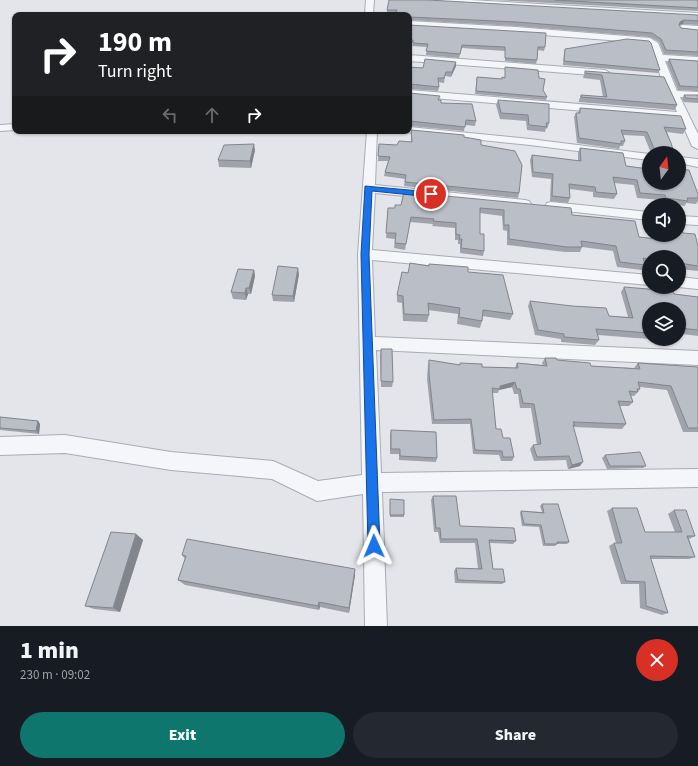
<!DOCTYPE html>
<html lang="en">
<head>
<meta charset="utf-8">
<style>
	:root { --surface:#171b24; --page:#242831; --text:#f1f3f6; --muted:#9ea1a6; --accent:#0f766e }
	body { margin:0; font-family:"Source Sans 3",sans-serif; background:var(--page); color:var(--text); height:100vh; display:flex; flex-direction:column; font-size:15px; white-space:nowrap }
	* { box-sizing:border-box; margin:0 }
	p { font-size:13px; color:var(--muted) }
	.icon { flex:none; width:22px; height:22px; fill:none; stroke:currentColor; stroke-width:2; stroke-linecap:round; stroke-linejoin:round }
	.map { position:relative; height:626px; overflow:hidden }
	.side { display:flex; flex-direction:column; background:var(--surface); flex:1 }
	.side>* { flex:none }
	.top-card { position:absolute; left:12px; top:12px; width:400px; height:122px; border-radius:8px; box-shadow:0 1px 3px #0004; background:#202124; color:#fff; overflow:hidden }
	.needle { width:26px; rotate:15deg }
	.tools { position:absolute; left:642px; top:146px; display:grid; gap:8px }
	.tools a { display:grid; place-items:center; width:44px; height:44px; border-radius:50%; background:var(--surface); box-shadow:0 1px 3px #0004; font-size:20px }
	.pin { position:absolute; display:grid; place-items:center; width:34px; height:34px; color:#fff; margin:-17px; border:2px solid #fff; border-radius:50%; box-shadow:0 1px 4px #0007 }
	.me { position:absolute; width:44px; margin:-22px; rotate:359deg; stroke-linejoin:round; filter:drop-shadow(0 0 3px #0008) }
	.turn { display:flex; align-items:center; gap:14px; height:84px; padding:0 20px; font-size:18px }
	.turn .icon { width:52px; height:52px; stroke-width:2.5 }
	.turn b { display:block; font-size:28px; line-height:34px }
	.lanes { display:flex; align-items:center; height:38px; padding:0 20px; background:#0003; justify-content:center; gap:20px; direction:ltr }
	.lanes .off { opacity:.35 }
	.round { display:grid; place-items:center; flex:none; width:42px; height:42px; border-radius:21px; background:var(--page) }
	.headline { display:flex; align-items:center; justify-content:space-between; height:68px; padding:0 20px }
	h1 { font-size:24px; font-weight:800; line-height:30px }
	.cta { display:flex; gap:8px; margin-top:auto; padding:8px 20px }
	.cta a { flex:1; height:46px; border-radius:24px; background:var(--accent); color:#fff; font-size:16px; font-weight:800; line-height:46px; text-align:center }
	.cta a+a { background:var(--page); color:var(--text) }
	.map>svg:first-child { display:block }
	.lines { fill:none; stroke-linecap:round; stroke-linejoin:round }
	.minor-casing { stroke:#a8acb4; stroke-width:2 }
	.minor { fill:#f5f6f9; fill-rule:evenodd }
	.wall { fill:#a0a3ab }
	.shaded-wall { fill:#82858b }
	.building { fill:#babec7; stroke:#82858b }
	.route { fill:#1a73e8; stroke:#114b97 }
</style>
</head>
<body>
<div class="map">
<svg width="698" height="626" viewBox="0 0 698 626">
	<rect width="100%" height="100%" fill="#e3e5ea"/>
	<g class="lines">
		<defs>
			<path id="minor" d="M 366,0 L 374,0 L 373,15 L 365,15 Z
				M 424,0 L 470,0 L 698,13 L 698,17 L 428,2 Z
				M 409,21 L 516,27 L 650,38 L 658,43 L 663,55 L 698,57 L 698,63 L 665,61 L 677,91 L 698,92 L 698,98 L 680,97 L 698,134 L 698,149 L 692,146 L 680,119 L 409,96 L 409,90 L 677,112 L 661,78 L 651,46 L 648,43 L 516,33 L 409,27 Z
				M 683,25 L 698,26 L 698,32 L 680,30 L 679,28 L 680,26 Z
				M 409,55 L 605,70 L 610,73 L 605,76 L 409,61 Z
				M 15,124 L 15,130 L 0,131 L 0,125 Z
				M 409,127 L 530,139 L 649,154 L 649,160 L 530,145 L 405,132 L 404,131 L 409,131 Z
				M 367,131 L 377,131 L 375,185 L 525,200 L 529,201 L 531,204 L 529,207 L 525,208 L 375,193 L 372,250 L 649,275 L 649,285 L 372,260 L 375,337 L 698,351 L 698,365 L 376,350 L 381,473 L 698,469 L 698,487 L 382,492 L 387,626 L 365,626 L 363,494 L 317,501 L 272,479 L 171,470 L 65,453 L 0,455 L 0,437 L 65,435 L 171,452 L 273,461 L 318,481 L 362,475 L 358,254 Z
				M 679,157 L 698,159 L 698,167 L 679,163 Z
				M 551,202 L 649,212 L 649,220 L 547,209 L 545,206 L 547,203 Z
				M 679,216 L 698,217 L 698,225 L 679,224 Z
				M 679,277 L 698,279 L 698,289 L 678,287 Z"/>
		</defs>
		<!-- minor casing -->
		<use href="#minor" class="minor-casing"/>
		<!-- minor -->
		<use href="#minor" class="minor"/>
	</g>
	<!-- wall -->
	<path class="wall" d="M 496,0 L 698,0 L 698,11 Z
		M 387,10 L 698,15 L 698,25 L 683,24 L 679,25 L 681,28 L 698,30 L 698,56 L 664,54 L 659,42 L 650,37 L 516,26 L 409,20 L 409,15 L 387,13 Z
		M 409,25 L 545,47 L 544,51 L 538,50 L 537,60 L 536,64 L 505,61 L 505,51 L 462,48 L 459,58 L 426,55 L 427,47 L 412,46 L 413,43 L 409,43 Z
		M 565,49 L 660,70 L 658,73 L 563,65 L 564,53 Z
		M 669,59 L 698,61 L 698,91 L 678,90 L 667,63 Z
		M 456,66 L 451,77 L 445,76 L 444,83 L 438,82 L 439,87 L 438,91 L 409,89 L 409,67 L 423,68 Z
		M 505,67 L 539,78 L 543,90 L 547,97 L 546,100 L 475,94 L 477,77 L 501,79 L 505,77 Z
		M 585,71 L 664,77 L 677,105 L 675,110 L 579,102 L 579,100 L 581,95 L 603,97 L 600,80 L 583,78 Z
		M 409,93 L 439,100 L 441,103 L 476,121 L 475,126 L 465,125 L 464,131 L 410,126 L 410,122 L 409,122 Z
		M 684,95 L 698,95 L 698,103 L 684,102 L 682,99 Z
		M 498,100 L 549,123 L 547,129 L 546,128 L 545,132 L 527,130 L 526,121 L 500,119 L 496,105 Z
		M 580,108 L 686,129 L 683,134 L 667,132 L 674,153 L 651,153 L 644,136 L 623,135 L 625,141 L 623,146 L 620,146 L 619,149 L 577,143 L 574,117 L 576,113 L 578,113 Z
		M 411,130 L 464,137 L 481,145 L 519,193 L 518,198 L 404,186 L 405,179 L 384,176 L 385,172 L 388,161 L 378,161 L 379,144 L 397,145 L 411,142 Z
		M 580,148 L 626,166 L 646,169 L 644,161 L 647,156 L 698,194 L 698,201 L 696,204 L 686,203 L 685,206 L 663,203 L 662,200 L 637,198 L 634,185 L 614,183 L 617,194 L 614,199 L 593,197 L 593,192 L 570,189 L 570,198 L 568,203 L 550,201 L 551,179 L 532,177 L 530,160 L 532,155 L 578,161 L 578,153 Z
		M 255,150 L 251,168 L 219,167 L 218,160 Z
		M 404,192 L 572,215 L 639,237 L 662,240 L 661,235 L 679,235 L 683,233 L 698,246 L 698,271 L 679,269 L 679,257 L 649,257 L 649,265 L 645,264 L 645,265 L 642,270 L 617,267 L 613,251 L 582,247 L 580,252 L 565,252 L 507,245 L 507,231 L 503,230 L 502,216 L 480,213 L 480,234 L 484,251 L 483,256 L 460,253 L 460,244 L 458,244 L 458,240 L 455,240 L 455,228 L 432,226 L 433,224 L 410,222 L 405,250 L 394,248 L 395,239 L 386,238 L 388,208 L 395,208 L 401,205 Z
		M 429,266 L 468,272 L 513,314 L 510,320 L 482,316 L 482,321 L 480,328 L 457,324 L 458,314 L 428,310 L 429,315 L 427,322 L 403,321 L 402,303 L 397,302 L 397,295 L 408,273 Z
		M 254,270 L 255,276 L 251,294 L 248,294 L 246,300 L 233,299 L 231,292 Z
		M 299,274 L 294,302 L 273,301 L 272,295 Z
		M 624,287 L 698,297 L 698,336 L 682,334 L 682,336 L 678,341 L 653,339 L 679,339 L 679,309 L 649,309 L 649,339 L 598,335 L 599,340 L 595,345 L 561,342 L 561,339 L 535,335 L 528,306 L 530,301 L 609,316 L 628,317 L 621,292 Z
		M 381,349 L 393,382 L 392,387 L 381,387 L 380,355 Z
		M 545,358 L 591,366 L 634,368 L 638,363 L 698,367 L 698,432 L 683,432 L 667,390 L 640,387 L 640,389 L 636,394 L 634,396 L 631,396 L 633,402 L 629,406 L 620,406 L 626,424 L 622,429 L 574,427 L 573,427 L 580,466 L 568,469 L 566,460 L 534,461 L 530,449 L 533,445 L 537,445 L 531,408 L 520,408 L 518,394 L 514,394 L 512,387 L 499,390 L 498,393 L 492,393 L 496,429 L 514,457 L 512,461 L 501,461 L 499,455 L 473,454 L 470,424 L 432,424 L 427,379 L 428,365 L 429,360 L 460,365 L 460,363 L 482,367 L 515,368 L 517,363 L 543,365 L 542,363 Z
		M 0,417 L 38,421 L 40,424 L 39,434 L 0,430 Z
		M 391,430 L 437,458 L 436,462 L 399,460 L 399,454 L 390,454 L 390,435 Z
		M 605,455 L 646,466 L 643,468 L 607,469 L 602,458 Z
		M 433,496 L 460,526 L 516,541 L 513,544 L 490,543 L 493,569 L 505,582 L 502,584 L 455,583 L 454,571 L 456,568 L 478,569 L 475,543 L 440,543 L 438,532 L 434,532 L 431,500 Z
		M 390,499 L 404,515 L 404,517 L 390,517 Z
		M 542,504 L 569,542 L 567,544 L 557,544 L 555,546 L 543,546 L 539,527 L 522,526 L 520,513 L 521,511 L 542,512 L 540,506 Z
		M 612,508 L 645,532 L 675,532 L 668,514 L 674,510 L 695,536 L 689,539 L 695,557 L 689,559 L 651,559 L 668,613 L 662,615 L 640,608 L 639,584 L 621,584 L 609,546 L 614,543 L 616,543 L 607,511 Z
		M 136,534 L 143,540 L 120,612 L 94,609 L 85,606 Z
		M 182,555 L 355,575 L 349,613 L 320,607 L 319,610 L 185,585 L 178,580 L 185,559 Z"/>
	<!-- shaded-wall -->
	<path class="shaded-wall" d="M 684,20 L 683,24 L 679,25 L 680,22 Z
		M 456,62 L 456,66 L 451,77 L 452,72 Z
		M 254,144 L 255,150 L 251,168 L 250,161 Z
		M 298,268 L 299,274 L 294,302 L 293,296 Z
		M 254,270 L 255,276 L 251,294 L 249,288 Z
		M 246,288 L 248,294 L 246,300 L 245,293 Z
		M 515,382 L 512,387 L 499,390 L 500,389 L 500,386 Z
		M 38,421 L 40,424 L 39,434 L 36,431 Z
		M 583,462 L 580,466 L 568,469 L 572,465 Z
		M 136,534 L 143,540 L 120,612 L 113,608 Z
		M 355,569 L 355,575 L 349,613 L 349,608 Z
		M 319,602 L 320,607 L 319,610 L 318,606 Z"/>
	<!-- building -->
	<path class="building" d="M 389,0 L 428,0 L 698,15 L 698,21 L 684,20 L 680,22 L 679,25 L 681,28 L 698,30 L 698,52 L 666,50 L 661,39 L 652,33 L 517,22 L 409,17 L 409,15 L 395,15 L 397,10 L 387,10 Z
		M 555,0 L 698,0 L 698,8 Z
		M 409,25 L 546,33 L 545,47 L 538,47 L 537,60 L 505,58 L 505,47 L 462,45 L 460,54 L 426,51 L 428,44 L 413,43 L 413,40 L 409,40 Z
		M 627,39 L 649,41 L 651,43 L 660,70 L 564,61 L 565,49 Z
		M 425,59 L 456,62 L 452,72 L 446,72 L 444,78 L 438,78 L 439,87 L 410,84 L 409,85 L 409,67 L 423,68 Z
		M 669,59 L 698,61 L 698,87 L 680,86 Z
		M 505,67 L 538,70 L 539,78 L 545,79 L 543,90 L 547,97 L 476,91 L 477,77 L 502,79 L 502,77 L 505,78 Z
		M 585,71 L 664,77 L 677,105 L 581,97 L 581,95 L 607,97 L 602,75 L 585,73 Z
		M 409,93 L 440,96 L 438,100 L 441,100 L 441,103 L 472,104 L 476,121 L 466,120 L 465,127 L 410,121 L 410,118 L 409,118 Z
		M 684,95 L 698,95 L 698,99 L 686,98 Z
		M 498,100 L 549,104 L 549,123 L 546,123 L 547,127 L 529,125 L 528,115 L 501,113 Z
		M 580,108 L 681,116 L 686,129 L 664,127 L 671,143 L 674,153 L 656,153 L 647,132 L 621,130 L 625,141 L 621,141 L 621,144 L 579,138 L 576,113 L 580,113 Z
		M 411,130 L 464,135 L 464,137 L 481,140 L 481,145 L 515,151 L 522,165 L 519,193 L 405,182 L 406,175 L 385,172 L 390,157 L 378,156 L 379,144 L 397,145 L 399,141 L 412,142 Z
		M 254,144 L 250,161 L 218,160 L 224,145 Z
		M 580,148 L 623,153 L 626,166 L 649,169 L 649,183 L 679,183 L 679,169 L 689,170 L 698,194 L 698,198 L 687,198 L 688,201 L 666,198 L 665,195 L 640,193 L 637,180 L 613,177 L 617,194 L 596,192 L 595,187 L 569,184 L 570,198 L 552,196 L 553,174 L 533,172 L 532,155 L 581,161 Z
		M 647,156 L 649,156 L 649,169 Z
		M 404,192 L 571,208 L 572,215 L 635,221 L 639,237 L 667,240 L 666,235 L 679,235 L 679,227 L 682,228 L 683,233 L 695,234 L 698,246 L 698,266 L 679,263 L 679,257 L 649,257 L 649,259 L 643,258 L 645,265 L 620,262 L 616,246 L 581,241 L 582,247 L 567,247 L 509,239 L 509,225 L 504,225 L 504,210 L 480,208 L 480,234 L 484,234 L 484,251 L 461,248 L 462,239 L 459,239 L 460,235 L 456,234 L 456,223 L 433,221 L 434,219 L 411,217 L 406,244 L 395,243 L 396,233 L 386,233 L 388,208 L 395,208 L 395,205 L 401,205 Z
		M 410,263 L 429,266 L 429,264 L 468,267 L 468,272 L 503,275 L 513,314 L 483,310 L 482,321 L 459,317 L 460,308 L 428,303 L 429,315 L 404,314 L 403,296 L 397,295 L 402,272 L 408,273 Z
		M 278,266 L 298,268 L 293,296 L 272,295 Z
		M 238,269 L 254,270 L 249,288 L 246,288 L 245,293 L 231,292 Z
		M 624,287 L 673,291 L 674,294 L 698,297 L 698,330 L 680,328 L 682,336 L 679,336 L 679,309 L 649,309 L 649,333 L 596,329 L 599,340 L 564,337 L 564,334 L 538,330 L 530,301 L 572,306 L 606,308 L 609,316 L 633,318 Z
		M 381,349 L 392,349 L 393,382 L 381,381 Z
		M 545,358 L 556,358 L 557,360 L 590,363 L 591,366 L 640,369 L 638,363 L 698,367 L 698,428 L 688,428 L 671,386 L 638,382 L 640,389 L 637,389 L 638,392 L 629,391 L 633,402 L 618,401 L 626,424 L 573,422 L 575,425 L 573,425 L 583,462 L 572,465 L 569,456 L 537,457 L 533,445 L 541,444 L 534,404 L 523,403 L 520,389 L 517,389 L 515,382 L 500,386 L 500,389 L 492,388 L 496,429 L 501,429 L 503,438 L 510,438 L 514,457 L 503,457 L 502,451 L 475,450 L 471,419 L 434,420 L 429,374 L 429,360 L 460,365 L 460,363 L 482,364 L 482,367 L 518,368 L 517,363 L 547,366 Z
		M 0,417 L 38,421 L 36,431 L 0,428 Z
		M 391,430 L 436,432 L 437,458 L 400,456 L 400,449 L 391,449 Z
		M 640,452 L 646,466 L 610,466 L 605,455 Z
		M 433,496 L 456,496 L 460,526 L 514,528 L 516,541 L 489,540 L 493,569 L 503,569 L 505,582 L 458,580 L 456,568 L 482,569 L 477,539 L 441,539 L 440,528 L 436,528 Z
		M 390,499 L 404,500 L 404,515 L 390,515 Z
		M 542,504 L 558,504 L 569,542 L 557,542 L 557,544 L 545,544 L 541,525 L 524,524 L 521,511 L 544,513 Z
		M 612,508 L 637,508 L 645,532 L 682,532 L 674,510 L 686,510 L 695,536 L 687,536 L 695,557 L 650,556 L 668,613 L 646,606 L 645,582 L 626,581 L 614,543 L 622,543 Z
		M 111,532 L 136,534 L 113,608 L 85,606 Z
		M 187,539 L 355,569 L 349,608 L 319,602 L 318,606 L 178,580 L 186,556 L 182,555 Z"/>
	<!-- route -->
	<path class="route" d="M 365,186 L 431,192 L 434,194 L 431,197 L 372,191 L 369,254 L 380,546 L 378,551 L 374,553 L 369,551 L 368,546 L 361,254 Z"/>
</svg>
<div class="tools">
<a><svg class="needle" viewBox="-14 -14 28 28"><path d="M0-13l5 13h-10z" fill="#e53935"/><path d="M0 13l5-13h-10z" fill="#9ea1a6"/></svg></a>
<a><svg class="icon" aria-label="sound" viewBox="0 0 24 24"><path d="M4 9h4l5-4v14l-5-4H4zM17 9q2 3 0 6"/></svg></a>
<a><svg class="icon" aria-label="search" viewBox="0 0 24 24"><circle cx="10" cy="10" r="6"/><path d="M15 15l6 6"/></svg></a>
<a><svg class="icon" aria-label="layers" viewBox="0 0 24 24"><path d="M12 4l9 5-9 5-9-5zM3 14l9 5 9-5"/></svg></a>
</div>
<div class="pin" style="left:431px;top:194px;background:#d93025"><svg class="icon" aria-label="arrive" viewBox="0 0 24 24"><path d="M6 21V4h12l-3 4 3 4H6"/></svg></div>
<svg class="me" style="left:374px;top:546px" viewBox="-20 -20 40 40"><path d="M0-17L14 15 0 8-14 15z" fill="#1a73e8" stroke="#fff" stroke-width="4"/></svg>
<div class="top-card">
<div class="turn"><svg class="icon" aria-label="right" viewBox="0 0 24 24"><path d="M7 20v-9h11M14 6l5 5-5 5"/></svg><div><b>190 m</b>Turn right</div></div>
<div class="lanes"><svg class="icon off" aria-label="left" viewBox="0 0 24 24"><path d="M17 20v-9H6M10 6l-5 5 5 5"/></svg><svg class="icon off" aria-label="ahead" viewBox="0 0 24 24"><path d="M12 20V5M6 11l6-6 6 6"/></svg><svg class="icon" aria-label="right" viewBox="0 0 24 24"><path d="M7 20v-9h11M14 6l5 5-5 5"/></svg></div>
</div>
</div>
<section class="side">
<div class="headline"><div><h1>1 min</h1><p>230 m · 09:02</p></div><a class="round" style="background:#d93025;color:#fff"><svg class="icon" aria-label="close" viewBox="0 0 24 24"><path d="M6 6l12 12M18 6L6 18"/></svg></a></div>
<div class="cta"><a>Exit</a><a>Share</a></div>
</section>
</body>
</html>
